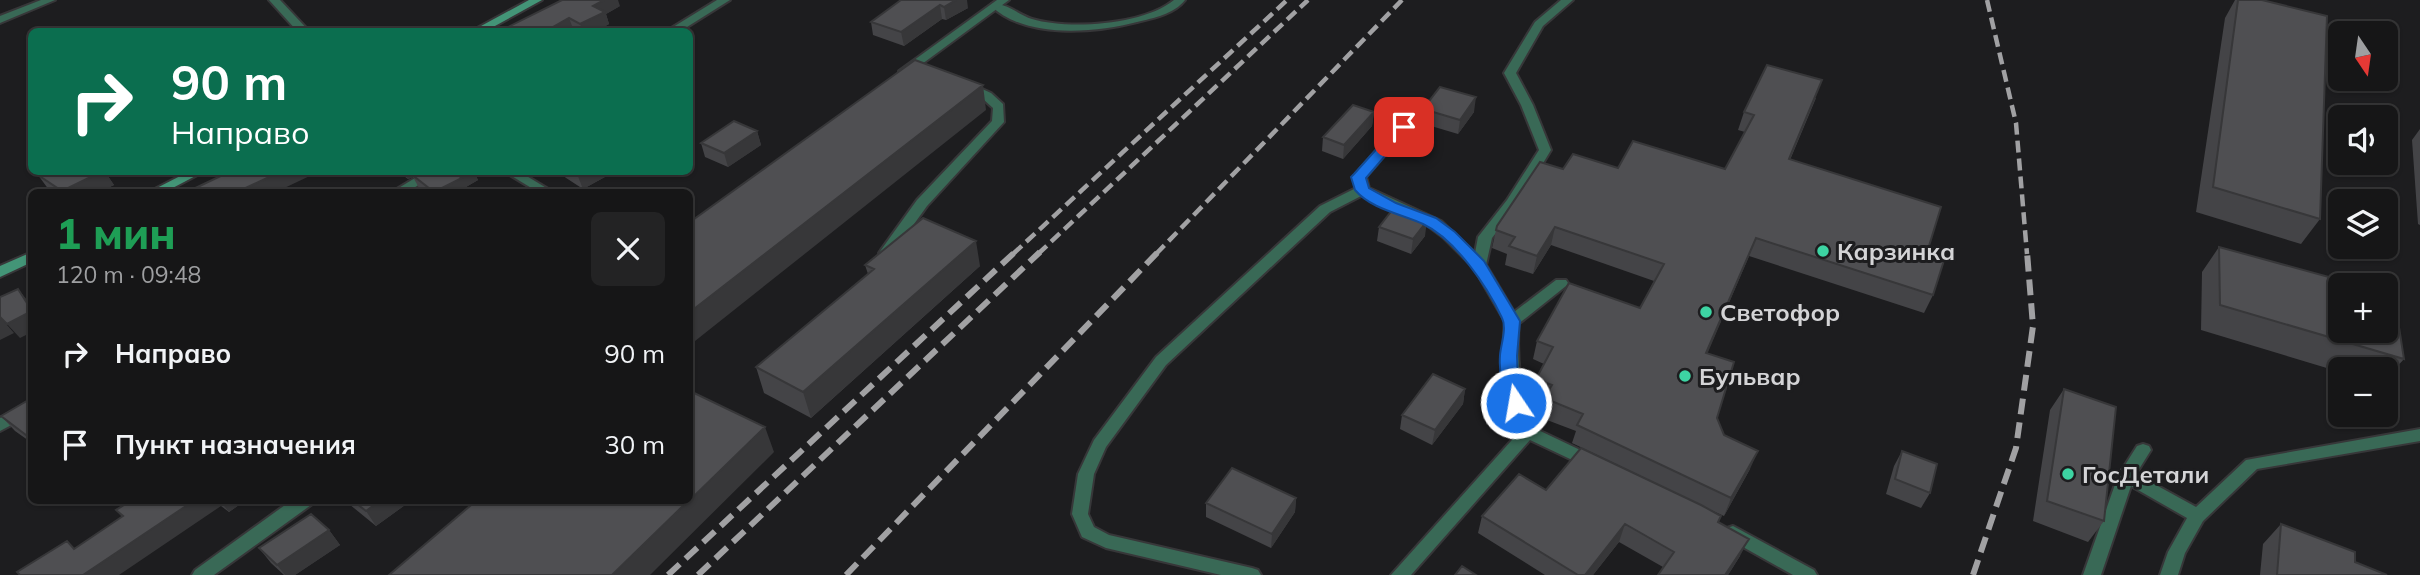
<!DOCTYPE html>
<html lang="ru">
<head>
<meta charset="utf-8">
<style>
	:root { --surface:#161617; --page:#232324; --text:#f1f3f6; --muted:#9e9fa1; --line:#353536 }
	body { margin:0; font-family:Mulish,sans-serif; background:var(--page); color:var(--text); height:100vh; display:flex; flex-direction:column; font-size:26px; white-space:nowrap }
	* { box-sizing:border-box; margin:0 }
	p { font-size:23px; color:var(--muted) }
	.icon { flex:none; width:38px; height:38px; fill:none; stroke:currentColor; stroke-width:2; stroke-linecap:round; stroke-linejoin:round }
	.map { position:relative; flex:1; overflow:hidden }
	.panel { position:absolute; left:28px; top:189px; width:665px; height:315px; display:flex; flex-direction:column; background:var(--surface); border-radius:10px; box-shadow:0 2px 5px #0004,0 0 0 2px var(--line) }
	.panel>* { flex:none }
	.guide { position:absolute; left:28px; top:28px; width:665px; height:147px; border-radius:10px; box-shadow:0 2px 5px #0004,0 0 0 2px var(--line); background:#0b6e4f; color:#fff; overflow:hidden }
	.needle { width:46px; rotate:167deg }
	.fabs { position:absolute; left:2328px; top:21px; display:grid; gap:14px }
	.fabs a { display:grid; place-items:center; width:70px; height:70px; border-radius:10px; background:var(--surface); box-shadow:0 2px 5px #0004,0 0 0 2px var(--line); font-size:35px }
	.pin { position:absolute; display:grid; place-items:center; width:60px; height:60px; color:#fff; margin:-30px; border-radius:14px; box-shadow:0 4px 10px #0006 }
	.me { position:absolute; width:77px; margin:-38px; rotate:348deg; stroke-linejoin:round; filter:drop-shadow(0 0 5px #0008) }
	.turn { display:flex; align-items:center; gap:24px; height:147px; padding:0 28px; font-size:32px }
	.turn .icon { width:91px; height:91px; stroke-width:2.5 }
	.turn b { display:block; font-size:49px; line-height:60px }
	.round { display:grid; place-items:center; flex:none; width:74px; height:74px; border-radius:10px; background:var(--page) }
	.summary { display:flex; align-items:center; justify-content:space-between; height:119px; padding:0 28px }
	h1 { font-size:42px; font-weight:800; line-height:52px; color:#1e9e55 }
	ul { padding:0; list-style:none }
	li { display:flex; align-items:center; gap:21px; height:91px; padding:0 28px }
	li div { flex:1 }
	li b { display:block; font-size:26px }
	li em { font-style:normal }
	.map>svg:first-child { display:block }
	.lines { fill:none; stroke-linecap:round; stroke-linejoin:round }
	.service-casing { stroke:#373739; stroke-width:4 }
	.minor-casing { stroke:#373739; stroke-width:4 }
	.secondary-casing { stroke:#373739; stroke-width:4 }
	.service { fill:#396956; fill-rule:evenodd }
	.minor { fill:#396956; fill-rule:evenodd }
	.secondary { fill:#439577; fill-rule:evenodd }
	.rail-far1 { stroke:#a1a1a3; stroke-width:4.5; stroke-dasharray:12 6; stroke-linecap:butt }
	.rail { stroke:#a1a1a3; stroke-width:6; stroke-dasharray:16 8; stroke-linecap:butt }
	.wall { fill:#444447 }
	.shaded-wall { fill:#373739 }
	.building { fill:#4f4f52; stroke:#373739; stroke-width:2 }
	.route { fill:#1a73e8; stroke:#114b97; stroke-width:2 }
	.poi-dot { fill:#3dd4a3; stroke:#1d1d1f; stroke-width:2.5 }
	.labels { text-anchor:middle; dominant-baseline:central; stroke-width:6; stroke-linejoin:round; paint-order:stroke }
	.poi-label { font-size:24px; font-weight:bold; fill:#d4d4d6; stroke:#1d1d1f; text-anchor:start }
</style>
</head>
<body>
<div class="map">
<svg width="2420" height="575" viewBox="0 0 2420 575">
	<rect width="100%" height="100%" fill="#1d1d1f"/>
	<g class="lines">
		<defs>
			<path id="service" d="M 1174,0 L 1185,0 C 1174,14 1154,18 1137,22 C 1094,33 1026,39 991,6 L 992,4 C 1005,2 1019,15 1032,19 C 1068,30 1144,25 1174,0 Z
				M 1561,0 L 1573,0 L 1543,26 L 1516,73 L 1533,105 L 1551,150 L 1517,206 L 1492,238 L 1486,265 L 1514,312 L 1556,280 L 1566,280 L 1568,283 L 1566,286 L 1517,325 L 1507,325 L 1474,268 L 1444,238 L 1424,223 L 1363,195 L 1330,212 L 1166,365 L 1106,447 L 1094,474 L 1088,514 L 1094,527 L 1109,535 L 1252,568 L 1258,570 L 1261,575 L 1221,575 L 1106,548 L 1082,537 L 1072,514 L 1078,474 L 1094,440 L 1156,357 L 1320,206 L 1356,188 L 1353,177 L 1399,124 L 1403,123 L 1409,127 L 1366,177 L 1369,188 L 1441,221 L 1475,253 L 1478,237 L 1507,200 L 1539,150 L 1521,105 L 1504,73 L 1535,22 Z
				M 969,83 L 991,93 L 1003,104 L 1004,122 L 927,206 L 891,256 L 881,256 L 879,253 L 881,250 L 917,200 L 992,121 L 993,108 L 983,99 L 965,89 L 965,85 Z
				M 2420,429 L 2420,441 L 2257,469 L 2203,521 L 2185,553 L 2178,575 L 2160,575 L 2168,552 L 2187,518 L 2131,486 L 2101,575 L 2083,575 L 2118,476 L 2137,446 L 2143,444 L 2149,446 L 2151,450 L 2136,474 L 2196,507 L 2246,460 Z"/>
			<path id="minor" d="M 41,0 L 55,0 L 0,23 L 0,16 Z
				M 269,0 L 280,0 L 310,32 L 298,32 Z
				M 717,0 L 730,0 L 679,32 L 665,32 Z
				M 997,0 L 1009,0 L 907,75 L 899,75 L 899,71 Z
				M 425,172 L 440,172 L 407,192 L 392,192 Z
				M 505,172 L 520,172 L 553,192 L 538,192 Z
				M 1512,316 L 1519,321 C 1516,360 1520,392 1534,428 L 1599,459 L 1601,463 L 1599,467 L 1593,469 L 1587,467 L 1530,440 L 1411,575 L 1391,575 L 1520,431 C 1505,393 1501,361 1505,321 Z
				M 32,401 L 32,414 L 0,431 L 0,418 Z
				M 292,500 L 313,500 L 311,505 L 214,575 L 192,575 L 195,570 Z
				M 1733,526 L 1814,570 L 1817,575 L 1793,575 L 1727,538 L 1725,533 L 1727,528 Z"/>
			<path id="secondary" d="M 529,0 L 542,0 L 484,32 L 470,32 Z
				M 188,172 L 203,172 L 165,192 L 149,192 Z
				M 32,252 L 32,262 L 0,277 L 0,266 Z"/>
		</defs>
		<!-- service casing -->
		<use href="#service" class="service-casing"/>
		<!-- minor casing -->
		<use href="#minor" class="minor-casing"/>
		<!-- secondary casing -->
		<use href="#secondary" class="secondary-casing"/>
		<!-- service -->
		<use href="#service" class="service"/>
		<!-- minor -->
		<use href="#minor" class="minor"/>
		<!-- secondary -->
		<use href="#secondary" class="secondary"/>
		<!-- rail-far1 -->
		<path class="rail-far1" d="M 1987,0 L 2016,123 L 2027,254
			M 1013,254 L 1286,1
			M 1038,254 L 1308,0
			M 1156,254 L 1402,0"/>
		<!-- rail -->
		<path class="rail" d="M 668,575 L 1015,252
			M 698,575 L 1040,252
			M 846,575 L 1158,252
			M 1973,575 L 2016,448 L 2033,326 L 2027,252"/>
	</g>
	<!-- wall -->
	<path class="wall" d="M 902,0 L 968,8 L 946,20 L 942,19 L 904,46 L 873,35 L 871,22 Z
		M 2235,0 L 2262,0 L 2320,219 L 2301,244 L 2196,212 L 2225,18 Z
		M 620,6 L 606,14 L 609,24 L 595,32 L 576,32 L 574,31 L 572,32 L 507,32 L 506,28 Z
		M 1816,98 L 1790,160 L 1929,246 L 1933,295 L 1924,313 L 1749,256 L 1707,353 L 1717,418 L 1724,435 L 1750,469 L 1724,516 L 1706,508 L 1721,516 L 1718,522 L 1740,556 L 1728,575 L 1658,575 L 1663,567 L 1619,542 L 1593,575 L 1545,575 L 1478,533 L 1482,516 L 1546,490 L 1645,478 L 1572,443 L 1576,431 L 1539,417 L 1543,401 L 1532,397 L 1536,379 L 1544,364 L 1533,359 L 1537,341 L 1640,308 L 1654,281 L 1551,245 L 1533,274 L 1505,265 L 1507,254 L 1492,248 L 1497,226 L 1563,169 L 1725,169 L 1745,132 L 1738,130 L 1744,112 Z
		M 1423,109 L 1474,112 L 1458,134 L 1421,123 Z
		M 1374,112 L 1372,126 L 1343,159 L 1322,151 L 1323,137 Z
		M 2420,129 L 2420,225 L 2418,224 L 2412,140 Z
		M 757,131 L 761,145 L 728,167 L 705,157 L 701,143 Z
		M 46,172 L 105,172 L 114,185 L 99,192 L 53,192 L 49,190 L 38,175 Z
		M 387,172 L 474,172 L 478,180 L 466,187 L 469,192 L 424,192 L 419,188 L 413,177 L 408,179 L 401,174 L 395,177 Z
		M 557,172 L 614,172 L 583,189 Z
		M 1379,227 L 1425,236 L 1411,254 L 1377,241 Z
		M 2219,247 L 2404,359 L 2385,380 L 2385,369 L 2340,369 L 2340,372 L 2201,330 L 2202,272 Z
		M 865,265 L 980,266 L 811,418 L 764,393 L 756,367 L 868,274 Z
		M 1465,389 L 1463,404 L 1432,445 L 1400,429 L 1402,415 Z
		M 2064,389 L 2104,521 L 2088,542 L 2033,521 L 2050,410 Z
		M 32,398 L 32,443 L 15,431 L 1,416 Z
		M 1902,451 L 1930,493 L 1921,508 L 1886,494 L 1894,466 Z
		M 1296,498 L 1295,512 L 1271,548 L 1206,517 L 1206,503 Z
		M 132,500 L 246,500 L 229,512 L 221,506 L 122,517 L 116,510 Z
		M 347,500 L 412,500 L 376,526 L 349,504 Z
		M 2281,524 L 2355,562 L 2387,575 L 2260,575 L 2263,544 Z
		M 329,530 L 340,545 L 295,575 L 284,575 L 271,563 L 259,548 Z"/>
	<!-- shaded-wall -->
	<path class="shaded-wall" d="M 604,0 L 618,0 L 620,6 L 606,14 L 609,24 L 595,32 L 583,32 L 580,24 L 593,6 Z
		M 956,0 L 967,0 L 968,8 L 946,20 L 944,7 Z
		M 940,5 L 942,19 L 904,46 L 901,32 Z
		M 569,18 L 574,31 L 572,32 L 544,32 Z
		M 983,85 L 986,110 L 690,345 L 690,312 Z
		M 1476,97 L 1474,112 L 1458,134 L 1460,120 Z
		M 1374,112 L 1372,126 L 1343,159 L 1344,145 Z
		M 757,131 L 761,145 L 728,167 L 724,153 Z
		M 101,172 L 105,172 L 114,185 L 99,192 L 63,192 L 62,191 Z
		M 280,172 L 318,172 L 276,192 L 237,192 Z
		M 392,172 L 400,172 L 401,174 L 395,177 Z
		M 404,172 L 421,172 L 411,174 L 413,177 L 408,179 Z
		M 460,172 L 474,172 L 478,180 L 466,187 L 469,192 L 434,192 L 456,174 Z
		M 582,172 L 614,172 L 583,189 L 577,174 Z
		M 1427,221 L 1425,236 L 1411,254 L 1413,239 Z
		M 1555,227 L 1551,245 L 1533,274 L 1537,256 Z
		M 1756,238 L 1749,256 L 1700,371 L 1706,353 Z
		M 976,241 L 980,266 L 811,418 L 803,392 Z
		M 18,289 L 32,306 L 32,310 Z
		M 32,311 L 32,332 L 20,338 L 7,324 Z
		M 1,318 L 14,333 L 0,340 L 0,319 Z
		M 1465,389 L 1463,404 L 1432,445 L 1435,430 Z
		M 765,427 L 774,452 L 650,575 L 612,575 Z
		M 32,431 L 32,440 L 26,435 Z
		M 1758,451 L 1750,469 L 1724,516 L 1731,498 Z
		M 1296,498 L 1295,512 L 1271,548 L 1272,534 Z
		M 195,500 L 217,500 L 221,506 L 119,575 L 83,575 Z
		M 219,500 L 246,500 L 229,512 Z
		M 381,500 L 412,500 L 376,526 L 366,511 Z
		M 1625,524 L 1619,542 L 1593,575 L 1585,575 Z
		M 329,530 L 340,545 L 295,575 L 285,575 L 277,565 Z
		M 1749,539 L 1740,556 L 1728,575 L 1725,575 Z"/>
	<!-- building -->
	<path class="building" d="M 562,0 L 604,0 L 593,6 L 605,12 L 580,24 L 569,18 L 544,32 L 512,32 L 506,28 Z
		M 901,0 L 956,0 L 944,7 L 940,5 L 901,32 L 871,22 Z
		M 2238,0 L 2262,0 L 2327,16 L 2320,219 L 2213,187 Z
		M 915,60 L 983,85 L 690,312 L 690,222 Z
		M 1767,65 L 1822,80 L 1789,159 L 1941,207 L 1929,246 L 1947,251 L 1933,295 L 1756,238 L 1706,353 L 1734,362 L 1717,418 L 1724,435 L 1758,451 L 1731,498 L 1577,425 L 1583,414 L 1544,398 L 1552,385 L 1536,379 L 1553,347 L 1537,341 L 1569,283 L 1640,308 L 1664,264 L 1555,227 L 1537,256 L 1509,246 L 1515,237 L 1496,230 L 1497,226 L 1540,162 L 1563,169 L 1573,154 L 1618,168 L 1633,141 L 1725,169 L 1754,115 L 1744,112 Z
		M 1440,87 L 1476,97 L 1460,120 L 1423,109 Z
		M 1353,105 L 1374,112 L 1344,145 L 1323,137 Z
		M 734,121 L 757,131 L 724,153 L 701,143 Z
		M 46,172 L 101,172 L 62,191 L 38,175 Z
		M 229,172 L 280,172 L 237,192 L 187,192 Z
		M 415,172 L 460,172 L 456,174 L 462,178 L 434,192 L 411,174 Z
		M 1393,209 L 1427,221 L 1413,239 L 1379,227 Z
		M 923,218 L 976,241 L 803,392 L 756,367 L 874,269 L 865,265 Z
		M 2219,247 L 2358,285 L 2340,285 L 2340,331 L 2385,331 L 2385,293 L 2394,295 L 2404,359 L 2220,305 Z
		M 18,289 L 32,311 L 7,324 L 1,318 L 0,319 L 0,297 Z
		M 1433,374 L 1465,389 L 1435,430 L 1402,415 Z
		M 2064,389 L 2116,407 L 2104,521 L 2047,501 Z
		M 690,391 L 765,427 L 690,500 Z
		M 32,398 L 32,431 L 26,435 L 1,416 Z
		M 1581,448 L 1701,505 L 1721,516 L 1718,522 L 1749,539 L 1725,575 L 1658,575 L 1674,552 L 1625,524 L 1585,575 L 1578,575 L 1482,516 L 1519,474 L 1546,490 Z
		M 1902,451 L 1937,464 L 1930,493 L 1895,479 Z
		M 1232,468 L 1296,498 L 1272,534 L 1206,503 Z
		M 132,500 L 195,500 L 83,575 L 20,575 L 17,572 L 67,541 L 74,549 L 123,516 L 116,510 Z
		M 352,500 L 381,500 L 366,511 Z
		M 477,500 L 689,500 L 612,575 L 389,575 Z
		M 311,514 L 329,530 L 277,565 L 259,548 Z
		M 2281,524 L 2355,552 L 2355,562 L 2387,575 L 2277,575 Z
		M 1462,566 L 1476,575 L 1455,575 Z"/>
	<!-- route -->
	<path class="route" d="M 1404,123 L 1410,127 L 1366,178 L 1369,188 L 1396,203 L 1436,218 L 1455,232 L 1484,261 L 1520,321 L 1517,356 L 1518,380 L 1525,403 L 1522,408 L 1510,408 C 1502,392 1499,372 1500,355 C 1501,344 1507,328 1502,318 C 1487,286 1455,239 1423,224 C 1401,214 1371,209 1355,190 L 1351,177 L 1354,174 L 1399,124 Z"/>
	<!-- markers -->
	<g class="poi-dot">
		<circle cx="1823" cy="251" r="7"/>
		<circle cx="1706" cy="312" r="7"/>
		<circle cx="1685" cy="376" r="7"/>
		<circle cx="2068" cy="474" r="7"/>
	</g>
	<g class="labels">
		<!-- poi labels -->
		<g class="poi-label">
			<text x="1837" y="251">Карзинка</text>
			<text x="1720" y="312">Светофор</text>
			<text x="1699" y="376">Бульвар</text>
			<text x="2082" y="474">ГосДетали</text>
		</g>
	</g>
</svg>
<div class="fabs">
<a><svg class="needle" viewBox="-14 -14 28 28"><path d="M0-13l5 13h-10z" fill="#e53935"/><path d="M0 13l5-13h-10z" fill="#9e9fa1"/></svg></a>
<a><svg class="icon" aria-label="sound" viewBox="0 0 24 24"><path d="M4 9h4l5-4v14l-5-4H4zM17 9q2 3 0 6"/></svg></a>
<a><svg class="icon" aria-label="layers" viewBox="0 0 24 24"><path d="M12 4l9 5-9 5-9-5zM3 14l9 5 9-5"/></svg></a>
<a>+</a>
<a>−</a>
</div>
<div class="pin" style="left:1404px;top:127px;background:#d93025"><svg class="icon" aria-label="arrive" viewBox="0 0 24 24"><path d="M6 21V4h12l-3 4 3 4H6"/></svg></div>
<svg class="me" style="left:1516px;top:403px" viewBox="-20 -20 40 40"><circle r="17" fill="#1a73e8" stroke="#fff" stroke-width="3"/><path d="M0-11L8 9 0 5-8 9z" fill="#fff"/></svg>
<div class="guide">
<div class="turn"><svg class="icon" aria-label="right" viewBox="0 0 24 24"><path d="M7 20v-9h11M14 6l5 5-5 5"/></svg><div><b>90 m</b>Направо</div></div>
</div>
<section class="panel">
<div class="summary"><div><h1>1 мин</h1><p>120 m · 09:48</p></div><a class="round"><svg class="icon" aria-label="close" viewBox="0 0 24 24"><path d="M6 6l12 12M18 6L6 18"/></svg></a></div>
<ul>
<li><svg class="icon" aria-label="right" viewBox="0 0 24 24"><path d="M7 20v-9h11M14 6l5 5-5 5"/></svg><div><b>Направо</b></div><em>90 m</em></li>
<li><svg class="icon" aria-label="arrive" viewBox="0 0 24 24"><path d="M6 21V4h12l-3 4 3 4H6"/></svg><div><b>Пункт назначения</b></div><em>30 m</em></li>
</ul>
</section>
</div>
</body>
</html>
